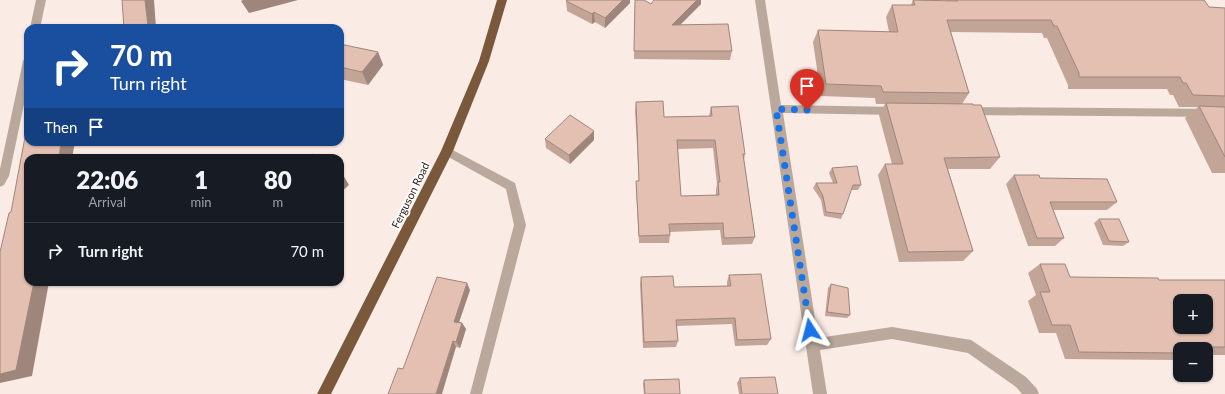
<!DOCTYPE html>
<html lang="en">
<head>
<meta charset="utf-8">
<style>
	:root { --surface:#171b24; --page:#242831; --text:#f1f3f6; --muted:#9ea1a6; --line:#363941 }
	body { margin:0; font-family:Lato,sans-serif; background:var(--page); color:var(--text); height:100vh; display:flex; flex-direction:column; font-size:15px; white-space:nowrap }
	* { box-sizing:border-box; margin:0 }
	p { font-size:13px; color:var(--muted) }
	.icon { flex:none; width:22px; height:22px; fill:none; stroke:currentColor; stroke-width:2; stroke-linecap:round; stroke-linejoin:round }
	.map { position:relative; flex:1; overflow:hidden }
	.sheet { position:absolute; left:24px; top:154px; width:320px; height:132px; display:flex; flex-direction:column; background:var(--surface); border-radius:12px; box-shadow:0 1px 3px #0004 }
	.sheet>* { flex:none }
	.top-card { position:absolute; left:24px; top:24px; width:320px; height:122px; border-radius:12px; box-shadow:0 1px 3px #0004; background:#1a4fa0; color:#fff; overflow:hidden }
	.controls { position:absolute; left:1173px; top:294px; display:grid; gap:8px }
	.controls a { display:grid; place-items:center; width:40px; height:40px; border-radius:8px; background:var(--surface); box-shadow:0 1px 3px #0004; font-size:20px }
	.pin { position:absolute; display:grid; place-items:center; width:34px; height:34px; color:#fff; margin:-41px -17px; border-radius:50% 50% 50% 0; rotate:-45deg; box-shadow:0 0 4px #0007 }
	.pin .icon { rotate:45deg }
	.me { position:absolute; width:44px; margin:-22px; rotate:351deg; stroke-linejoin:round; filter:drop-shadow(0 0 3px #0008) }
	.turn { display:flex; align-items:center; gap:14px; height:84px; padding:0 20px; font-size:18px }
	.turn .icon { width:52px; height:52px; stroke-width:2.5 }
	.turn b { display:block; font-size:28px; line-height:34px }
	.then { display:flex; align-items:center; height:38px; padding:0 20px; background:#0003; gap:8px; font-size:15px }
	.eta { display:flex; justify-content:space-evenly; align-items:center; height:68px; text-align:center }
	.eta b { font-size:24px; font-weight:800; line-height:28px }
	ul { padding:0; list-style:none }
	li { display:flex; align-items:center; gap:12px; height:56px; padding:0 20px; border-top:1px solid var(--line) }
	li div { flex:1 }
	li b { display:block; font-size:15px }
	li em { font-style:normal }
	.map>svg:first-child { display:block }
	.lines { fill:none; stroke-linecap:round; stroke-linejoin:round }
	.lane { fill:#b9a89b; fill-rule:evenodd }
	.street { fill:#b9a89b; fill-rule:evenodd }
	.highway { fill:#7a583c; fill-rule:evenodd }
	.wall { fill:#c3a598; fill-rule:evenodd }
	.shaded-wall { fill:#9f867c }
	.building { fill:#e3c0b1; stroke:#9f867c; fill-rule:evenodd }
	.route { stroke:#1a73e8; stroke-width:7; stroke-dasharray:0 12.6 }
	.labels { text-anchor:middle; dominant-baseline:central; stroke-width:4; stroke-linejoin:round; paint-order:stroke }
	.street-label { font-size:11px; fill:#30231d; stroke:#fcfcfc }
</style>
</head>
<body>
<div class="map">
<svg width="1225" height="394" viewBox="0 0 1225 394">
	<rect width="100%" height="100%" fill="#faebe5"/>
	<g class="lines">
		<!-- lane -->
		<path class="lane" d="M 36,0 L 46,0 L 40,28 L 30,28 Z
			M 28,57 L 28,85 L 9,176 L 4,185 L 0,187 L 0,169 L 23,61 L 25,58 Z
			M 447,147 L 515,183 L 526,225 L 482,394 L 470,394 L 514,225 L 506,189 L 443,154 L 442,151 L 443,148 Z"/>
		<!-- street -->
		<path class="street" d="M 755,0 L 765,0 L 781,105 L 898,107 L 902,108 L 904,111 L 902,114 L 898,115 L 783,113 L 818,338 L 892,327 L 971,340 L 1026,377 L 1037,389 L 1039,394 L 1022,394 L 1016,387 L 968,353 L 892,339 L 820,350 L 827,394 L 813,394 Z
			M 968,107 L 1225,109 L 1225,117 L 968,115 L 964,114 L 962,111 L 964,108 Z"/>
		<!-- highway -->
		<path class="highway" d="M 497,0 L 507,0 L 489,61 L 453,151 L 331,394 L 317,394 L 441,151 L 479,61 Z"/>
	</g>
	<!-- wall -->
	<path class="wall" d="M 567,0 L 630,0 L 630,3 L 605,28 L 595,22 L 592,24 L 567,11 L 566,1 Z
		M 635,0 L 651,4 L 701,4 L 680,25 L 732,51 L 730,60 L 634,59 Z
		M 913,0 L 946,1 L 946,0 L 1204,0 L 1209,7 L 1225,8 L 1225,173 L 1212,173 L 1185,118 L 1198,107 L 1179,107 L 1173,95 L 1170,95 L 1167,89 L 1068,89 L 1068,85 L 1047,38 L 1044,38 L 1042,33 L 951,32 L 969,93 L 962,104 L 973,105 L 1000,157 L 990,169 L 948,169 L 973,251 L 963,261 L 899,262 L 878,175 L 885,164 L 892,164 L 879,115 L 885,104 L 876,104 L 875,98 L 821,96 L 813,42 L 818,30 L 889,32 L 886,17 L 892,5 L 911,5 Z
		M 340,44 L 378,52 L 383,65 L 368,85 L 340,79 Z
		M 636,102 L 664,117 L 709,116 L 711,107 L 745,154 L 744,160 L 755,237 L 752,244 L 722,245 L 720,230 L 670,232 L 670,235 L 669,243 L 639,243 L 636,189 L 636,181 L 639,181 L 635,111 ZM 713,148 L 717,184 L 716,190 L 716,195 L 681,196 L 678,149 Z
		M 545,139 L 594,140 L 570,164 L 546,148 Z
		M 832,168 L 861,185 L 858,190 L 851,190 L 843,214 L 841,219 L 824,216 L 821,200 L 813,188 L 816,183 L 833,183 L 829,173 Z
		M 1014,175 L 1040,178 L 1117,202 L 1107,210 L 1053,210 L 1064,238 L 1055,246 L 1028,246 L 1006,184 Z
		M 1099,219 L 1129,242 L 1123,246 L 1103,245 L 1094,223 Z
		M 1040,264 L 1070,277 L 1159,280 L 1225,280 L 1225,355 L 1206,355 L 1206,349 L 1180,349 L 1180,358 L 1174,360 L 1065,359 L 1056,333 L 1039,333 L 1028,301 L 1036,295 L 1028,273 Z
		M 729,275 L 771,339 L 767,345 L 735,346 L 732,324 L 677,326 L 678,341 L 676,347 L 643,348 L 640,284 L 641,277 L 674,287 L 727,286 L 727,282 Z
		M 831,284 L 850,315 L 847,318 L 825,316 L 828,288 Z
		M 470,290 L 459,322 L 462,323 L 466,329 L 460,348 L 456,347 L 403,369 Z
		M 740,378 L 778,394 L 739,394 L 737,383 Z
		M 644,380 L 680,394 L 644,394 L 643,385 Z"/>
	<!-- shaded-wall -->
	<path class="shaded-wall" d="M 145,0 L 154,0 L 156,28 L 140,28 Z
		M 243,0 L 298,0 L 249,13 L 241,1 Z
		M 623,0 L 630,0 L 630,3 L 605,28 L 605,18 Z
		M 697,0 L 701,0 L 701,4 L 671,34 L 672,25 Z
		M 594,12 L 595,22 L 592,24 L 592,14 Z
		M 378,52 L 383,65 L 368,85 L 362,72 Z
		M 594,131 L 594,140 L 570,164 L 569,155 Z
		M 61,142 L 75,142 L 72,158 L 59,158 Z
		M 342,173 L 349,185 L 340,193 L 340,175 Z
		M 34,282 L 49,282 L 32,376 L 0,383 L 0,374 Z
		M 467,283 L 470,290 L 457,328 L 454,322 Z
		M 462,323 L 466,329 L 460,348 L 456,342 Z
		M 453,341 L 456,347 L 442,394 L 436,394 Z"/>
	<!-- building -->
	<path class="building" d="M 122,0 L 145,0 L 148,26 L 140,28 L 124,28 Z
		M 567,0 L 623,0 L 605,18 L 594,12 L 592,14 L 566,1 Z
		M 635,0 L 644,0 L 651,4 L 654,0 L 697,0 L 672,25 L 728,24 L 732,51 L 634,51 Z
		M 913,0 L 958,1 L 957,0 L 1204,0 L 1209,7 L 1225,8 L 1225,96 L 1193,95 L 1186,83 L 1183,83 L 1180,77 L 1079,77 L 1079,73 L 1057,26 L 1054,26 L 1051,20 L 947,20 L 969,93 L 883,92 L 881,86 L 826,84 L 818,30 L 898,32 L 892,5 L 915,5 Z
		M 340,44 L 378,52 L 362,72 L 340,67 Z
		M 663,101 L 664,117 L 712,116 L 711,107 L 738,106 L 745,154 L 743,154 L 755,237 L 724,238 L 723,223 L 669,224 L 670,235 L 639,236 L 636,181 L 639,181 L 636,102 ZM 677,140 L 715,140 L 720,182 L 718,182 L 719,195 L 681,196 Z
		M 886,103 L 973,104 L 973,105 L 981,105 L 1000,157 L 944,158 L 973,251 L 908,252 L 885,164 L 903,164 Z
		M 1199,106 L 1225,107 L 1225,157 Z
		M 570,115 L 594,131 L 569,155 L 545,139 Z
		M 28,136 L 28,142 L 61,142 L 59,158 L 28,158 L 28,282 L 34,282 L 16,370 L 0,374 L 0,252 L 9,213 L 11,212 L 25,137 Z
		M 313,154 L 319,158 L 308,158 Z
		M 857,166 L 861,185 L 853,185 L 843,214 L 826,212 L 823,196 L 816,183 L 837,183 L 832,168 Z
		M 1014,175 L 1039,175 L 1040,178 L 1107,179 L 1117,202 L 1050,202 L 1064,238 L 1037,238 Z
		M 1099,219 L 1119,219 L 1129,242 L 1109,241 Z
		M 1040,264 L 1065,264 L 1070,277 L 1158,278 L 1159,280 L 1225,280 L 1225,347 L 1188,347 L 1189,349 L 1180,349 L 1180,353 L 1079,352 L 1070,325 L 1052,325 L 1040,292 L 1050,292 ZM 1180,301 L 1206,301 L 1206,327 L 1180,327 Z
		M 761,274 L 771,339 L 737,340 L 735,318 L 676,320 L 678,341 L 644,342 L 641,277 L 673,276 L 674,287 L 731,286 L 729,275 Z
		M 437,277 L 467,283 L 454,322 L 462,323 L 456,342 L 453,341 L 436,394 L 388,394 L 398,368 L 403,369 Z
		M 831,284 L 848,288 L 850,315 L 827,312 Z
		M 775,377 L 778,394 L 742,394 L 740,378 Z
		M 679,379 L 680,394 L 645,394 L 644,380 Z"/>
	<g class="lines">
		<!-- route -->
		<path class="route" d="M 807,110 L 776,109 L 810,330"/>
	</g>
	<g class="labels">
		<!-- street labels -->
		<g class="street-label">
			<text transform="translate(410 195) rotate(-64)">Ferguson Road</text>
		</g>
	</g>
</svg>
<div class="controls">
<a>+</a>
<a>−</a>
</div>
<div class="pin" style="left:807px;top:110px;background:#d93025"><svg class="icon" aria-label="arrive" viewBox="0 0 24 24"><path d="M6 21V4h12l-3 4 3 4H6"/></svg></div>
<svg class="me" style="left:810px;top:330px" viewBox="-20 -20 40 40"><path d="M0-17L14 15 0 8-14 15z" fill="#1a73e8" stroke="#fff" stroke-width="4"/></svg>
<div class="top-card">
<div class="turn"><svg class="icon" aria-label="right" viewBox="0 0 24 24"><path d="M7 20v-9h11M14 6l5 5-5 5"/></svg><div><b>70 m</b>Turn right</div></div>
<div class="then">Then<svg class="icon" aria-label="arrive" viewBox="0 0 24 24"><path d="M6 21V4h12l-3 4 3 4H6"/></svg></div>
</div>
<section class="sheet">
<div class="eta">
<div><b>22:06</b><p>Arrival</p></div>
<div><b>1</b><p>min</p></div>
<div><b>80</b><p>m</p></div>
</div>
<ul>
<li><svg class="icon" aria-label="right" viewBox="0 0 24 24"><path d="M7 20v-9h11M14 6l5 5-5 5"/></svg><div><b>Turn right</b></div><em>70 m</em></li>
</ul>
</section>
</div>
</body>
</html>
